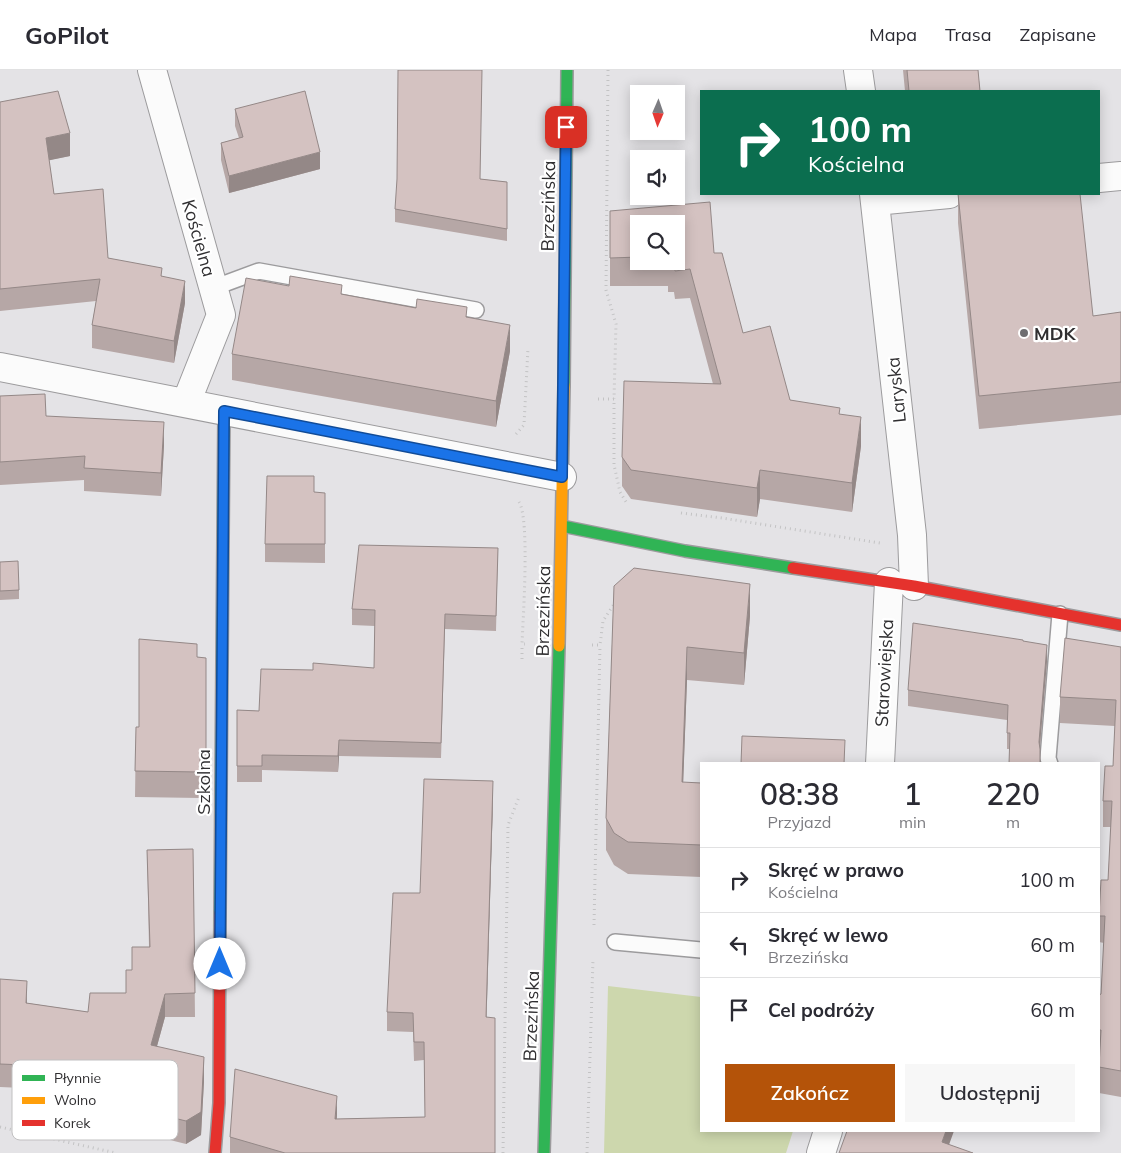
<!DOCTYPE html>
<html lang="pl">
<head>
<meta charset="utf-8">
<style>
	:root { --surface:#fff; --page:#f7f7f7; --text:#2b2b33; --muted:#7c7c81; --line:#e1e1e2; --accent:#b45309 }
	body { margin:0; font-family:Mulish,sans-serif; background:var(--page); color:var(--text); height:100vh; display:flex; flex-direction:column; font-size:19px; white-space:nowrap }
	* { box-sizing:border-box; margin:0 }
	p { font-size:16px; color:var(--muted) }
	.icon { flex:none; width:28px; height:28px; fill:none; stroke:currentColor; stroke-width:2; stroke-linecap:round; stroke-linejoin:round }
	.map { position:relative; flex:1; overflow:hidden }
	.drawer { position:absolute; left:700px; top:692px; width:400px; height:370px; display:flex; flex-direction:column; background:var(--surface); border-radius:0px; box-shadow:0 2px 12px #0003 }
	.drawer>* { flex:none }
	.banner { position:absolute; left:700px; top:20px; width:400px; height:105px; border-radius:0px; box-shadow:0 2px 12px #0003; background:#0b6e4f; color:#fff; overflow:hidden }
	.needle { width:32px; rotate:182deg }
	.tools { position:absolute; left:630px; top:15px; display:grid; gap:10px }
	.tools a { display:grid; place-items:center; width:55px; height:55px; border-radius:0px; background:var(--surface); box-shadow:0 2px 12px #0003; font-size:25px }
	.pin { position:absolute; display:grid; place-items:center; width:42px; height:42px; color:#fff; margin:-21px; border-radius:10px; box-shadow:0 2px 8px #0006 }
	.me { position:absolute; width:55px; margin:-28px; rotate:0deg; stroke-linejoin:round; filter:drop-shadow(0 0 4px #0008) }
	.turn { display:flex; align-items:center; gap:18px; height:105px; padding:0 25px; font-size:22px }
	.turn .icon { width:65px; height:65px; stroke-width:2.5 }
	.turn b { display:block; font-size:35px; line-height:42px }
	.eta { display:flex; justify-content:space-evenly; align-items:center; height:85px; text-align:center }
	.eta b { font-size:30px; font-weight:600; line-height:35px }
	.cta { display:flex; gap:10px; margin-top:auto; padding:10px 25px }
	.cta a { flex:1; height:58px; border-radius:0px; background:var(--accent); color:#fff; font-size:20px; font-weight:600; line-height:58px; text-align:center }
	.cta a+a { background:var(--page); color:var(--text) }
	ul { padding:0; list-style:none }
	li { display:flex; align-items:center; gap:15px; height:65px; padding:0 25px; border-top:1px solid var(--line) }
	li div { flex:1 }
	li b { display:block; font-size:19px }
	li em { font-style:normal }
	header { display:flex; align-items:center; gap:30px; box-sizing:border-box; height:70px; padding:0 25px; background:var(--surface); border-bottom:1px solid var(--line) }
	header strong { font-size:24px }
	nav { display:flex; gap:28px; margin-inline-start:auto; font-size:18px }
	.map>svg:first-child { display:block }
	.green { fill:#cdd7ad }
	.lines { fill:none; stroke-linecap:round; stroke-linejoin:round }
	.lane-casing { stroke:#9c9b9d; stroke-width:18 }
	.street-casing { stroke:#9c9b9d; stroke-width:30 }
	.fast-casing { stroke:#9c9b9d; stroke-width:14 }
	.slow-casing { stroke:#9c9b9d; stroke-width:14 }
	.jam-casing { stroke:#9c9b9d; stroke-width:14 }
	.path { stroke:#c3c3c4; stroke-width:3; stroke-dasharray:1 4; stroke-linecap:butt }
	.lane { stroke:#fbfbfb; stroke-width:15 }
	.street { stroke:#fbfbfb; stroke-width:28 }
	.fast { stroke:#30b455; stroke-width:11 }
	.slow { stroke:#ff9f0a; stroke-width:11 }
	.jam { stroke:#e5322d; stroke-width:11 }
	.wall { fill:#b6a7a6; fill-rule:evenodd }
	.shaded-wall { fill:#948887 }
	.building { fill:#d4c2c1; stroke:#948887 }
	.route-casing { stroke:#114b97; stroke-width:12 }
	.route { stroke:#1a73e8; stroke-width:9 }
	.poi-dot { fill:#6e6d70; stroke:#fff; stroke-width:2 }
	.labels { text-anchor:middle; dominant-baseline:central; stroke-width:4.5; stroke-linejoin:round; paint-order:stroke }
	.street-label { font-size:18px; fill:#2f2e30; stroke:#fff }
	.poi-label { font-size:18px; font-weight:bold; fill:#2f2e30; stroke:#fff; text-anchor:start }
	.key { fill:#fff; stroke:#c1c0c1; stroke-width:1 }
	.key-label { font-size:14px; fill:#2f2e30 }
</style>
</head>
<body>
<header>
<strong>GoPilot</strong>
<nav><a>Mapa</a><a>Trasa</a><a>Zapisane</a></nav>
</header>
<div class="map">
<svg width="1121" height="1083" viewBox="0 0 1121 1083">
	<rect width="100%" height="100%" fill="#e4e3e6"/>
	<!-- green -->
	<path class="green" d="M 608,916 L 701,927 L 701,1061 L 793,1061 L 786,1083 L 604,1083 Z"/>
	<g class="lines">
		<defs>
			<path id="lane" d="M 213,218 L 259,201 L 476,240
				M 1050,694 L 1048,688 L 1060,544
				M 615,872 L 701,880"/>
			<path id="street" d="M 152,0 L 221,245 L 186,333
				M 858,0 L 861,21
				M 1099,108 L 1121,106
				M 874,124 L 912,465 L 914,516
				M 875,131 L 949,124
				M 0,297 L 562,407
				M 880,694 L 889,512
				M 821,1083 L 828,1061"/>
			<path id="fast" d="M 564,315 L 567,0
				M 562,456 L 685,481 L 793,498
				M 220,843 L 224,341
				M 544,1083 L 559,576"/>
			<path id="slow" d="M 559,576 L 564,315"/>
			<path id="jam" d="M 793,498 L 914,516 L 1121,555
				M 215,1083 L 219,1033 L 220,843"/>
		</defs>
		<!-- lane casing -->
		<use href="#lane" class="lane-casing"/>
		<!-- street casing -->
		<use href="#street" class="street-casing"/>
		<!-- fast casing -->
		<use href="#fast" class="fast-casing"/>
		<!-- slow casing -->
		<use href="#slow" class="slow-casing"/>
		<!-- jam casing -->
		<use href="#jam" class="jam-casing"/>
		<!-- path -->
		<path class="path" d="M 608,0 L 606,220 L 616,254 L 614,329
			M 598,329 L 614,329 L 614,395 L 620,422 L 628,435
			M 516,364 L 524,355 L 528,278
			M 519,432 C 530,449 523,549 522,574 L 525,574
			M 681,443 L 722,448 L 880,473
			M 592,575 L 600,575 L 603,551 L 616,531
			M 522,589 L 522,574
			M 594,855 L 600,575
			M 0,1057 L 116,1083
			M 503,1083 L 508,755 L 519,727
			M 587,1083 L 593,889"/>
		<!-- lane -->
		<use href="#lane" class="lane"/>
		<!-- street -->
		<use href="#street" class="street"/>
		<!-- fast -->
		<use href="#fast" class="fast"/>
		<!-- slow -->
		<use href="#slow" class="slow"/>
		<!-- jam -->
		<use href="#jam" class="jam"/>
	</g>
	<!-- wall -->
	<path class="wall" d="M 903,0 L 978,0 L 980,21 L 905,21 Z
		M 0,32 L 70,86 L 49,90 L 54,124 L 108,188 L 162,206 L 185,233 L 174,293 L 92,278 L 92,255 L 96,231 L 0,241 Z
		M 235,39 L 320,99 L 229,123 L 221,90 L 221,73 L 239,68 L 235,56 Z
		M 480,109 L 507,112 L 507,171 L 395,152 L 395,139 Z
		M 958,124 L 1093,246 L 1121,242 L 1121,345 L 979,359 L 958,153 Z
		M 610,141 L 714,183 L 743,263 L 790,330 L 840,344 L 861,376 L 852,442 L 760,429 L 757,447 L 631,429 L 622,416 L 622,387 L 713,314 L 690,228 L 675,229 L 674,222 L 668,222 L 668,216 L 610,216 ZM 639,154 L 676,191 L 639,191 Z
		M 342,225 L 467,247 L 510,281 L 496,357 L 232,310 L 232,284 Z
		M 0,326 L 46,346 L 164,375 L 161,426 L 84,421 L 84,410 L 0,415 Z
		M 314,422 L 325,474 L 325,493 L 265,492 L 265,474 Z
		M 498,478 L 496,561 L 445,559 L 441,688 L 339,686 L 338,702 L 262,700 L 262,712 L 237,712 L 237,640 L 259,641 L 313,600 L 374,598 L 375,556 L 352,555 L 352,539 Z
		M 0,492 L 19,520 L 19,529 L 0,530 Z
		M 614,516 L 750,546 L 744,615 L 687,610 L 683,713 L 701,713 L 701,807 L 628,804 L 614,795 L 606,780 L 606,748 Z
		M 1023,571 L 1047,591 L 1040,676 L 1040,694 L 1009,679 L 1007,679 L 1007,650 L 908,636 L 908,620 Z
		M 1121,577 L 1121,1027 L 1099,1023 L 1099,925 L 1101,924 L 1104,873 L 1099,872 L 1099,846 L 1108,810 L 1111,757 L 1103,757 L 1103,731 L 1113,696 L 1115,656 L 1060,653 L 1060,627 Z
		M 197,587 L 206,588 L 206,711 L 200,711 L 200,728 L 135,727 L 136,657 L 139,657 Z
		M 493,730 L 486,947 L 495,1083 L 230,1083 L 230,1067 L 337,1045 L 337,1049 L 425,1047 L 424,990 L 414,991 L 413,962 L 387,961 L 387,942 L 420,823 Z
		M 193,779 L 195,947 L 165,947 L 157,976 L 204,1011 L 201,1065 L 186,1074 L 78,1047 L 78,1041 L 23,1032 L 23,1018 L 0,1017 L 0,909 L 27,933 L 88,942 L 126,923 L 132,900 L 132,877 L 149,877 L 147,780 Z"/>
	<!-- shaded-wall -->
	<path class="shaded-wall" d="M 70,63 L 70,86 L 46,91 L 46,68 Z
		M 320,82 L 320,99 L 229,123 L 229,106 Z
		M 185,211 L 185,233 L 174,293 L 174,271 Z
		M 510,255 L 510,281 L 496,357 L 496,331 Z
		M 861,347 L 861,376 L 852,442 L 852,413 Z
		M 164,352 L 164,375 L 161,426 L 161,403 Z
		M 760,400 L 760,429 L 757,447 L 757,418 Z
		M 750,514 L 750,546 L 744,615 L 744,583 Z
		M 1047,575 L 1047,591 L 1039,687 L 1039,672 Z
		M 687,577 L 687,610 L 682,745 L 682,712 Z
		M 339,670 L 339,686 L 338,702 L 338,686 Z
		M 493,711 L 493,730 L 486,966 L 486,947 Z
		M 27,911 L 27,935 L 26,933 Z
		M 165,924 L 165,947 L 151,998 L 151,975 Z
		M 204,987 L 204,1011 L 201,1065 L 186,1074 L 186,1051 Z
		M 337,1026 L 337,1045 L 335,1068 L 335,1049 Z
		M 946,1061 L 954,1061 L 946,1083 L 942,1072 Z"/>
	<!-- building -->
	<path class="building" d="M 398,0 L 482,0 L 480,109 L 507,112 L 507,159 L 395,139 L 397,109 Z
		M 907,0 L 978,0 L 980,21 L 909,21 Z
		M 58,21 L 70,63 L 46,68 L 54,124 L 103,119 L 108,188 L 162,198 L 161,206 L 185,211 L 174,271 L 92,255 L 100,209 L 0,219 L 0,32 Z
		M 305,21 L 320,82 L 229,106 L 221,73 L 243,67 L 235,39 Z
		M 958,124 L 1080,124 L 1093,246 L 1121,242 L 1121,312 L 979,326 Z
		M 710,132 L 714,183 L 722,183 L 743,263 L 770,256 L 790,330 L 840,338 L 839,344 L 861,347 L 852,413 L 760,400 L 757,418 L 631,400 L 622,387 L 624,311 L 721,314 L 690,199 L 675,201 L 674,193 L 668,194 L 668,191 L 676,191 L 676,154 L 639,154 L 639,187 L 610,188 L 610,141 Z
		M 290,206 L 342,215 L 341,224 L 378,231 L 416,238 L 417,229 L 467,237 L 466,247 L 510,255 L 496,331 L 232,284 L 246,208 L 289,216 Z
		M 45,324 L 46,346 L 164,352 L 161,403 L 84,398 L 85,386 L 0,392 L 0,326 Z
		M 267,406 L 314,406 L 314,422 L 325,423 L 325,474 L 265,474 Z
		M 359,475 L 498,478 L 496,546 L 445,544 L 441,673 L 339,670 L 338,686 L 262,685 L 262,696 L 237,696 L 237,640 L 259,641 L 261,599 L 313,600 L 313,593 L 374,598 L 375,540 L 352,539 Z
		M 18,491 L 19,520 L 0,521 L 0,492 Z
		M 634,498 L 750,514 L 744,583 L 687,577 L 682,712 L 701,713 L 701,775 L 628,772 L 614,763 L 606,748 L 614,516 Z
		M 913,553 L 1023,570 L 1023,571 L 1047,575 L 1039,672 L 1040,679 L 1040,694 L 1009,694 L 1010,663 L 1007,663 L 1008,635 L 908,620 Z
		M 1065,568 L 1121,577 L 1121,1001 L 1099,997 L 1101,960 L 1099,960 L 1099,925 L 1101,924 L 1105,846 L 1099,846 L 1101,810 L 1108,810 L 1112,731 L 1103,731 L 1105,696 L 1113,696 L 1116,630 L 1060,627 Z
		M 139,569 L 197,574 L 197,587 L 206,588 L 206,685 L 200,685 L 200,702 L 135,701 L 136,657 L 139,657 Z
		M 742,666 L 845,670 L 844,694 L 741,694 Z
		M 424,709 L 493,711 L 486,947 L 495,948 L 495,1083 L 285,1083 L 230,1067 L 235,999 L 337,1026 L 335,1049 L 425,1047 L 424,972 L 414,972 L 413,943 L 387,942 L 393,823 L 420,823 Z
		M 193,779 L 195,923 L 165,924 L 151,975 L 204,987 L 201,1042 L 186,1051 L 78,1024 L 79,1017 L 23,1008 L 25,995 L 0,994 L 0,909 L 27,911 L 26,933 L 88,942 L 90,923 L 126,923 L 126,900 L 132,900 L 132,877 L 150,877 L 147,780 Z
		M 847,1061 L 946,1061 L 942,1072 L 973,1083 L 839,1083 Z"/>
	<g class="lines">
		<defs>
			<path id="route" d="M 220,894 L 224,341 L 562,407 L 566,57"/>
		</defs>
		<!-- route casing -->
		<use href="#route" class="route-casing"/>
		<!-- route -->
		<use href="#route" class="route"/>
	</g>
	<!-- markers -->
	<circle class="poi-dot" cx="1024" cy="263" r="5"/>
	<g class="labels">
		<!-- street labels -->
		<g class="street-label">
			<text transform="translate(548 136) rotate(-89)">Brzezińska</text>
			<text transform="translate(199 168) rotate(74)">Kościelna</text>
			<text transform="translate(896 320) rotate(-96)">Laryska</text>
			<text transform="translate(543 541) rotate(-89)">Brzezińska</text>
			<text transform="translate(884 603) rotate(-87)">Starowiejska</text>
			<text transform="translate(203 712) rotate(-90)">Szkolna</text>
			<text transform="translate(531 946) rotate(-88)">Brzezińska</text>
		</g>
		<!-- poi labels -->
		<g class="poi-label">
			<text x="1034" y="263">MDK</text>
		</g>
	</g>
	<!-- legend -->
	<rect x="12" y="990" width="166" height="80" rx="8" class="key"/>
	<rect x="22" y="1005" width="23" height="6" fill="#30b455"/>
	<rect x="22" y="1027" width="23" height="7" fill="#ff9f0a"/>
	<rect x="22" y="1050" width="23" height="6" fill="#e5322d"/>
	<g class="key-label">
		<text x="54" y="1013">Płynnie</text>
		<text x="54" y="1035">Wolno</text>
		<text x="54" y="1058">Korek</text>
	</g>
</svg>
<div class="tools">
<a><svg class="needle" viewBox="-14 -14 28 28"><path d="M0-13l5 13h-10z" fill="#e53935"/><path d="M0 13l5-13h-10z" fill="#7c7c81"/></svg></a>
<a><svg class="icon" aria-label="sound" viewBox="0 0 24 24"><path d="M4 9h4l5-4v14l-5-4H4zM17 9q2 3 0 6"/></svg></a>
<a><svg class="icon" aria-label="search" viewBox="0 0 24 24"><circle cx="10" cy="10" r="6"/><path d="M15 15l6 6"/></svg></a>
</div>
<div class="pin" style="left:566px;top:57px;background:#d93025"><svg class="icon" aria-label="arrive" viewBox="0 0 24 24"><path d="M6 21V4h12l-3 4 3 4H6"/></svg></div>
<svg class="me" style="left:220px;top:894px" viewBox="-20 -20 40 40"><circle r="19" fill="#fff"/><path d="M0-13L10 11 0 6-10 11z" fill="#1a73e8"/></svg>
<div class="banner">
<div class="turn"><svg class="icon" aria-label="right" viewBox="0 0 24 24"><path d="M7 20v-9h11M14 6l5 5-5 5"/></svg><div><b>100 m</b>Kościelna</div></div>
</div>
<section class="drawer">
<div class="eta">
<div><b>08:38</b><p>Przyjazd</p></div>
<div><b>1</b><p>min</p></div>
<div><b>220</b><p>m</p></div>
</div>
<ul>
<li><svg class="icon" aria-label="right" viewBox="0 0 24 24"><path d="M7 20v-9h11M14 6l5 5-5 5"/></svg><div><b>Skręć w prawo</b><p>Kościelna</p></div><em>100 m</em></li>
<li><svg class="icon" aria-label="left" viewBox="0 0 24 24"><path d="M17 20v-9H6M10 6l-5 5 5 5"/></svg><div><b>Skręć w lewo</b><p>Brzezińska</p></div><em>60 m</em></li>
<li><svg class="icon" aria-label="arrive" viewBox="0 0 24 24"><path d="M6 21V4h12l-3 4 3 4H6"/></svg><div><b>Cel podróży</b></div><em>60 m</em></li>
</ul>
<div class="cta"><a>Zakończ</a><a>Udostępnij</a></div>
</section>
</div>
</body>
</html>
